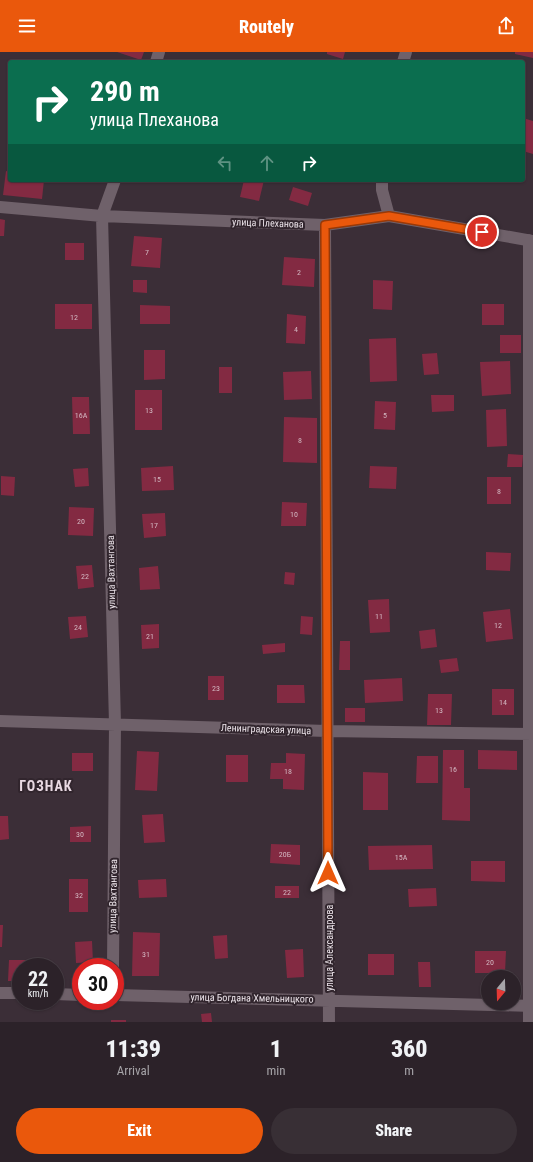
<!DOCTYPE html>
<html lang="en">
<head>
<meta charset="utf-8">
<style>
	:root { --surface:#2c2229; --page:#382f35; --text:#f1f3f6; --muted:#a6a4a8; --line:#483f46; --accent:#ea580c }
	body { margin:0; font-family:"Roboto Condensed",sans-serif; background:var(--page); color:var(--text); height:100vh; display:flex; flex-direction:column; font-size:15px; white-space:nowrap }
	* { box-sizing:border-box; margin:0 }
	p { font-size:13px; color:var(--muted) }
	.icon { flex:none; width:22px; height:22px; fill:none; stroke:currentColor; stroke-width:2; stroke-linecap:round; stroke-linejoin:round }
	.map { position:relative; height:970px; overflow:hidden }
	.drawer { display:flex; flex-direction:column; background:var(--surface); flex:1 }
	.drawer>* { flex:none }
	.guide { position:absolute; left:8px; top:8px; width:517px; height:122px; border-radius:4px; box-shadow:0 1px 3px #0004,0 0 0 1px var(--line); background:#0b6e4f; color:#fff; overflow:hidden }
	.needle { width:26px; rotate:199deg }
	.tools { position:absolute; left:481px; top:918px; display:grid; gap:8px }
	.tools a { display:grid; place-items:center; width:40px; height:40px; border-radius:50%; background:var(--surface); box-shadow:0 1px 3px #0004,0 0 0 1px var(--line); font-size:20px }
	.speed { position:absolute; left:12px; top:906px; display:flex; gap:8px; font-size:20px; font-weight:700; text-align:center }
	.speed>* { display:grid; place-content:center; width:52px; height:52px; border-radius:50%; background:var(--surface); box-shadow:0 1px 3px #0004,0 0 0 1px var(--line); line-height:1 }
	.speed small { font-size:10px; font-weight:400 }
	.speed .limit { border:6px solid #d22; background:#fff; color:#111 }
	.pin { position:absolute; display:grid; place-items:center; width:34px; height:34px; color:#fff; margin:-17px; border:2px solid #fff; border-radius:50%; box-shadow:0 1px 4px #0007 }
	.me { position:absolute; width:44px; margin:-22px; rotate:0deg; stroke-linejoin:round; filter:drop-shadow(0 0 3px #0008) }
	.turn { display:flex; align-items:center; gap:14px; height:84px; padding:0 16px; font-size:18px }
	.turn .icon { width:52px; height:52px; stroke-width:2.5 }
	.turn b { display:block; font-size:28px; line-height:34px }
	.lanes { display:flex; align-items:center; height:38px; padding:0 16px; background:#0003; justify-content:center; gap:20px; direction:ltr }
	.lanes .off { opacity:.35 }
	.eta { display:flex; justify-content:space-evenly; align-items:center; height:68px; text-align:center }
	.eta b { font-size:24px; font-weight:800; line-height:28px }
	.action { display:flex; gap:8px; margin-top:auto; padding:8px 16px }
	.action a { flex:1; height:46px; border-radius:24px; background:var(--accent); color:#fff; font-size:16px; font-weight:800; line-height:46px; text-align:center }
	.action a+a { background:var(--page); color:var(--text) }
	header { display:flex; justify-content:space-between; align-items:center; height:52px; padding:0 16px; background:var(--accent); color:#fff; font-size:18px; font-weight:800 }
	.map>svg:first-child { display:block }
	.building { fill:#832a42 }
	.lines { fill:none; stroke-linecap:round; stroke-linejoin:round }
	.minor { stroke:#6f616a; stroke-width:12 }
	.route-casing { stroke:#983908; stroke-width:10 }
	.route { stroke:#ea580c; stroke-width:7 }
	.labels { text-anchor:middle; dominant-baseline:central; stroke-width:4; stroke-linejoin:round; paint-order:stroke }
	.number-label { font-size:8px; fill:#d2b6c0 }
	.street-label { font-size:10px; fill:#ece4ea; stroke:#31252d }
	.district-label { font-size:14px; font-weight:bold; letter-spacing:1px; fill:#e9d9e3; stroke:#31252d }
</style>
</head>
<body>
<header><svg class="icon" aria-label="menu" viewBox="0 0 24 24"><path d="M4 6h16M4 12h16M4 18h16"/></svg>Routely<svg class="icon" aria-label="share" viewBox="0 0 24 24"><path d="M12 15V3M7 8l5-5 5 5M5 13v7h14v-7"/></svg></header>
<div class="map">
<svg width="533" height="970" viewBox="0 0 533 970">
	<rect width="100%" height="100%" fill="#3b2e37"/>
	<!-- building -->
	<path class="building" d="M 117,0 L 144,0 L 141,8 Z
		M 327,0 L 345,0 L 343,7 L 327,2 Z
		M 515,0 L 533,0 L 533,6 L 515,2 Z
		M 523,66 L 533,69 L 533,102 L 523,99 Z
		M 6,119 L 10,120 L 10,128 L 44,128 L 42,147 L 3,143 Z
		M 244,128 L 264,128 L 259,149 L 240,145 Z
		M 293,135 L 312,141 L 308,154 L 289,148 Z
		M 0,167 L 5,168 L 4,184 L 0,184 Z
		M 134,184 L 162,186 L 160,216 L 131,214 Z
		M 65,191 L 84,191 L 84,208 L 65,208 Z
		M 284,205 L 315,207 L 314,235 L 282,233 Z
		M 133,228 L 147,228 L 147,241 L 133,240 Z
		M 373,228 L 393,229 L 392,258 L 373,257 Z
		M 55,252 L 92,252 L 92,277 L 55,277 Z
		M 482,252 L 504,252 L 504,273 L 482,273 Z
		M 140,253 L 170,254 L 170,272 L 140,272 Z
		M 287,262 L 306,264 L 305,292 L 286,291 Z
		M 500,283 L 521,283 L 521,301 L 500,301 Z
		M 396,286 L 397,329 L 370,330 L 369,287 Z
		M 144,298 L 165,298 L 165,327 L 144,328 Z
		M 437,301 L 439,322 L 424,323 L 422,302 Z
		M 510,309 L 511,342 L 482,344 L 480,310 Z
		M 219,315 L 232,315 L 232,341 L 219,341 Z
		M 311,319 L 312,347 L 284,348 L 283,320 Z
		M 135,338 L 162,338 L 162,378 L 135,378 Z
		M 431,343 L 454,343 L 454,359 L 432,360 Z
		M 72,345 L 89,345 L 90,382 L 73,382 Z
		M 375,349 L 396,350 L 395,378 L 374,377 Z
		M 506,357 L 507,394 L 487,395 L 486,358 Z
		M 284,365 L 317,366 L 317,411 L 283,410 Z
		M 508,402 L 523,403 L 522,415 L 507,415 Z
		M 173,414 L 174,438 L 142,439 L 141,416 Z
		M 370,414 L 397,415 L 396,437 L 369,436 Z
		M 88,416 L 89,434 L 75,435 L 73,417 Z
		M 1,424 L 15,425 L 14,444 L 1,443 Z
		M 487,425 L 511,425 L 511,452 L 487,452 Z
		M 282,450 L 307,451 L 306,474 L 281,474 Z
		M 69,455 L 94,456 L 93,484 L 68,483 Z
		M 165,461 L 166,484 L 144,486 L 142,462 Z
		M 486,500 L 511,501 L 510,519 L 486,518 Z
		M 92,513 L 94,535 L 78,537 L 76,514 Z
		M 158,514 L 160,537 L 140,538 L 139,516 Z
		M 285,520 L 295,521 L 294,533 L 284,532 Z
		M 389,547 L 390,580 L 370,581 L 368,548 Z
		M 510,557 L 513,587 L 486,590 L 483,560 Z
		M 86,564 L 88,585 L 70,587 L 68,565 Z
		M 301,564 L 313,565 L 312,583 L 300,582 Z
		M 159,572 L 159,596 L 142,597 L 141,573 Z
		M 435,577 L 437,595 L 421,597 L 419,579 Z
		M 340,589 L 350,589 L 350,618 L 339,618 Z
		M 285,591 L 285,600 L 263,602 L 262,593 Z
		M 457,606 L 459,619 L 441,621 L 439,608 Z
		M 208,624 L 224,624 L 224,648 L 208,648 Z
		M 402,626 L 403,649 L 365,651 L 364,628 Z
		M 277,633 L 304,633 L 305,651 L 277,651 Z
		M 492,637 L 514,637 L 514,663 L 492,663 Z
		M 428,642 L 452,642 L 451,673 L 427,673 Z
		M 345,656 L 365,656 L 365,670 L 345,670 Z
		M 443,698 L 464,698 L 464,736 L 470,736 L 470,769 L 442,768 Z
		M 478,698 L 517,699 L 517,718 L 478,717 Z
		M 137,699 L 159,700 L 157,739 L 135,738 Z
		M 72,701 L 93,701 L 93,719 L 72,719 Z
		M 286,701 L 305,702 L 304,738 L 283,737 L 283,727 L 270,727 L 271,711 L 286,711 Z
		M 226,703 L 248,703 L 248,730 L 226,730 Z
		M 417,704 L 438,704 L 438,731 L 416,731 Z
		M 363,720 L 388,721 L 388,758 L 363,758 Z
		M 163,762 L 165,790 L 144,791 L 142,763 Z
		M 0,764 L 8,764 L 9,787 L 0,788 Z
		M 91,774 L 91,790 L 70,790 L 70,775 Z
		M 271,792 L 300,793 L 300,813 L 270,811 Z
		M 432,793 L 433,817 L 369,818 L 368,794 Z
		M 471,809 L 505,809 L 505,830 L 471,829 Z
		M 69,827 L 88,827 L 88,860 L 69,860 Z
		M 166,827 L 167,845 L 139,846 L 138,828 Z
		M 275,834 L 299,834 L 299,846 L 275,846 Z
		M 436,836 L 437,854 L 409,855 L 408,837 Z
		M 0,873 L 3,873 L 2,895 L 0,895 Z
		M 133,880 L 160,881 L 159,924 L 132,924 Z
		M 227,883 L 228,906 L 215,907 L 213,884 Z
		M 92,889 L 93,910 L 76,911 L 75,890 Z
		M 303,897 L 304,925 L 287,926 L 285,898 Z
		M 475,899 L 506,899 L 505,921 L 475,921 Z
		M 368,902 L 394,902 L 394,923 L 368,923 Z
		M 9,908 L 41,908 L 41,915 L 21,915 L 21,929 L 8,929 Z
		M 418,910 L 430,910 L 431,935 L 419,935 Z
		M 211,961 L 212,970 L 202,970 L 201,962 Z
		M 111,968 L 126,968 L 126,970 L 111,970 Z"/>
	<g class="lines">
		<!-- minor -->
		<path class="minor" d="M 156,10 L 159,0
			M 403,10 L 406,0
			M 382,128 L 382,138 L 389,164
			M 0,155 L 102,164 L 325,173 L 389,164 L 533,189
			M 325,173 L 329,970
			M 0,669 L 327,679 L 533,682
			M 113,915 L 115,672 L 102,164 L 115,128
			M 0,941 L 21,941
			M 55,942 L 81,943
			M 115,943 L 533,954
			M 529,970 L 529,188"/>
	</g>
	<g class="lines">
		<defs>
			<path id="route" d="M 328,821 L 325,173 L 389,164 L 482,180"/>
		</defs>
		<!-- route casing -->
		<use href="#route" class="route-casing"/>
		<!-- route -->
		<use href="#route" class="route"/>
	</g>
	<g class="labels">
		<!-- number labels -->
		<g class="number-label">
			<text x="147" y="200">7</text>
			<text x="299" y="220">2</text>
			<text x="74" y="265">12</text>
			<text x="296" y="277">4</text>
			<text x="149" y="358">13</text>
			<text x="81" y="363">16А</text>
			<text x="385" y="363">5</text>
			<text x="300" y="388">8</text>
			<text x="157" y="427">15</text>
			<text x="499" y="439">8</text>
			<text x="294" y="462">10</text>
			<text x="81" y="469">20</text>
			<text x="154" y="473">17</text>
			<text x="85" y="524">22</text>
			<text x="379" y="564">11</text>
			<text x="498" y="573">12</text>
			<text x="78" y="575">24</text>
			<text x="150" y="584">21</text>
			<text x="216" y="636">23</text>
			<text x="503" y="650">14</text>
			<text x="439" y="658">13</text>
			<text x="453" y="717">16</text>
			<text x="288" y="719">18</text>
			<text x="80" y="782">30</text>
			<text x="285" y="802">20Б</text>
			<text x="401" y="805">15А</text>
			<text x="287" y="840">22</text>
			<text x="79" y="843">32</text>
			<text x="146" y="902">31</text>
			<text x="490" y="910">20</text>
		</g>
		<!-- street labels -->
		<g class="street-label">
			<text transform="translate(268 171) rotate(2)">улица Плеханова</text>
			<text transform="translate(111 520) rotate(-91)">улица Вахтангова</text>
			<text transform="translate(266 677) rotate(2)">Ленинградская улица</text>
			<text transform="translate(113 844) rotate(-89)">улица Вахтангова</text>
			<text transform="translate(329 896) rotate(-90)">улица Александрова</text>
			<text transform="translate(252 946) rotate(1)">улица Богдана Хмельницкого</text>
		</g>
		<!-- district labels -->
		<g class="district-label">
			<text x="46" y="734">ГОЗНАК</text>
		</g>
	</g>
</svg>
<div class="tools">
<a><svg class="needle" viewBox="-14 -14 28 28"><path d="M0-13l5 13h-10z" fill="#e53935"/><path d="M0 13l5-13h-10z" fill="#a6a4a8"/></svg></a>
</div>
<div class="speed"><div>22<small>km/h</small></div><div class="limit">30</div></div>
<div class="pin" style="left:482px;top:180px;background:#d93025"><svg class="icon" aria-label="arrive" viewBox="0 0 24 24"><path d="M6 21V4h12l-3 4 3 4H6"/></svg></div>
<svg class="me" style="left:328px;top:821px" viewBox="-20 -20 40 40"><path d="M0-17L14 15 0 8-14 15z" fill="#ea580c" stroke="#fff" stroke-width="4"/></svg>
<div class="guide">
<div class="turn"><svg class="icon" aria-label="right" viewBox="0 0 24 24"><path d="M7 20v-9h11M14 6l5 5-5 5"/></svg><div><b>290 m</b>улица Плеханова</div></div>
<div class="lanes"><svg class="icon off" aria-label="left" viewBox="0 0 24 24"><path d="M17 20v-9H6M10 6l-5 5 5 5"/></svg><svg class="icon off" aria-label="ahead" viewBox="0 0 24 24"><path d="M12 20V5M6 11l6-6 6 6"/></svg><svg class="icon" aria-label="right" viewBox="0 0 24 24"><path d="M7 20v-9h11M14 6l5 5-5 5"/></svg></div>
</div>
</div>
<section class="drawer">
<div class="eta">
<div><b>11:39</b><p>Arrival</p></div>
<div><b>1</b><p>min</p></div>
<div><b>360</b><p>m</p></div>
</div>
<div class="action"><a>Exit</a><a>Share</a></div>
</section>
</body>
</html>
